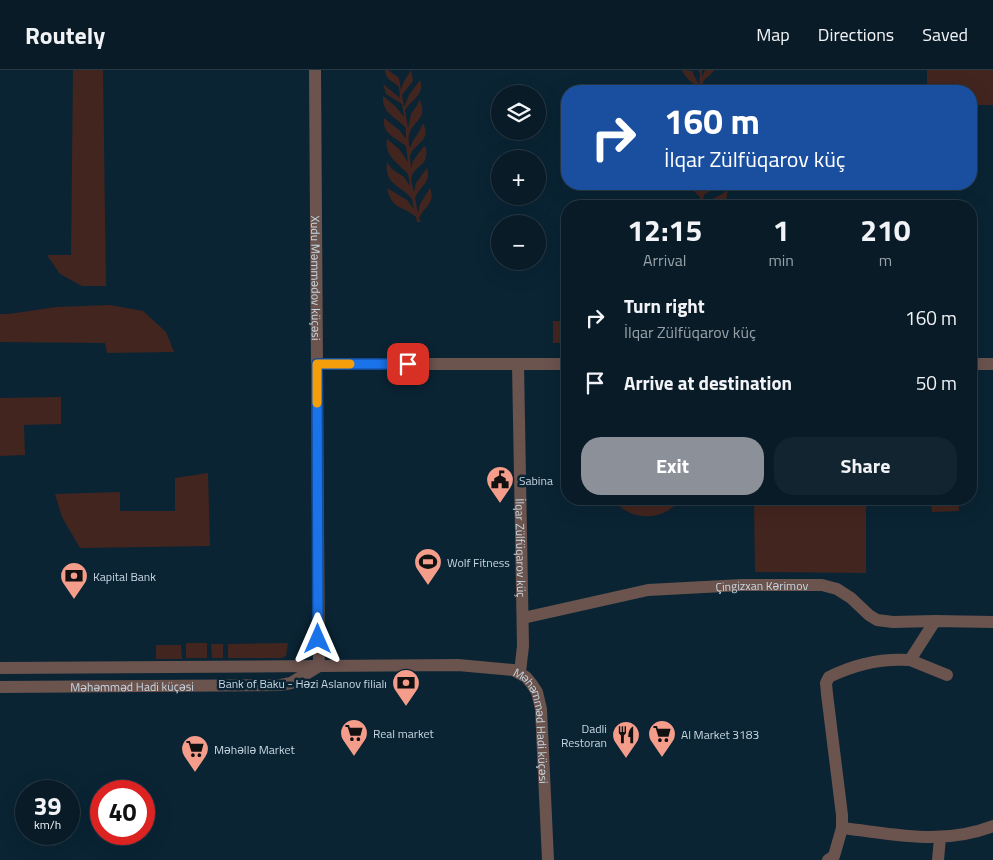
<!DOCTYPE html>
<html lang="en">
<head>
<meta charset="utf-8">
<style>
	:root { --surface:#081b27; --page:#11242f; --text:#f1f3f6; --muted:#98a1a7; --line:#293944; --accent:#8c9099 }
	body { margin:0; font-family:"Titillium Web",sans-serif; background:var(--page); color:var(--text); height:100vh; display:flex; flex-direction:column; font-size:19px; white-space:nowrap }
	* { box-sizing:border-box; margin:0 }
	p { font-size:16px; color:var(--muted) }
	.icon { flex:none; width:28px; height:28px; fill:none; stroke:currentColor; stroke-width:2; stroke-linecap:round; stroke-linejoin:round }
	.map { position:relative; flex:1; overflow:hidden }
	.sheet { position:absolute; left:561px; top:130px; width:416px; height:305px; display:flex; flex-direction:column; background:var(--surface); border-radius:20px; box-shadow:0 5px 20px #0002,0 0 0 1px var(--line) }
	.sheet>* { flex:none }
	.banner { position:absolute; left:561px; top:15px; width:416px; height:105px; border-radius:20px; box-shadow:0 5px 20px #0002,0 0 0 1px var(--line); background:#1a4fa0; color:#fff; overflow:hidden }
	.buttons { position:absolute; left:491px; top:15px; display:grid; gap:10px }
	.buttons a { display:grid; place-items:center; width:55px; height:55px; border-radius:50%; background:var(--surface); box-shadow:0 5px 20px #0002,0 0 0 1px var(--line); font-size:25px }
	.speed { position:absolute; left:15px; top:710px; display:flex; gap:10px; font-size:25px; font-weight:700; text-align:center }
	.speed>* { display:grid; place-content:center; width:65px; height:65px; border-radius:50%; background:var(--surface); box-shadow:0 5px 20px #0002,0 0 0 1px var(--line); line-height:1 }
	.speed small { font-size:12px; font-weight:400 }
	.speed .limit { border:8px solid #d22; background:#fff; color:#111 }
	.pin { position:absolute; display:grid; place-items:center; width:42px; height:42px; color:#fff; margin:-21px; border-radius:10px; box-shadow:0 2px 8px #0006 }
	.me { position:absolute; width:55px; margin:-28px; rotate:0deg; stroke-linejoin:round; filter:drop-shadow(0 0 4px #0008) }
	.turn { display:flex; align-items:center; gap:18px; height:105px; padding:0 20px; font-size:22px }
	.turn .icon { width:65px; height:65px; stroke-width:2.5 }
	.turn b { display:block; font-size:35px; line-height:42px }
	.eta { display:flex; justify-content:space-evenly; align-items:center; height:85px; text-align:center }
	.eta b { font-size:30px; font-weight:700; line-height:35px }
	.primary-button { display:flex; gap:10px; margin-top:auto; padding:10px 20px }
	.primary-button a { flex:1; height:58px; border-radius:20px; background:var(--accent); color:#fff; font-size:20px; font-weight:700; line-height:58px; text-align:center }
	.primary-button a+a { background:var(--page); color:var(--text) }
	ul { padding:0; list-style:none }
	li { display:flex; align-items:center; gap:15px; height:65px; padding:0 20px }
	li div { flex:1 }
	li b { display:block; font-size:19px }
	li em { font-style:normal }
	header { display:flex; align-items:center; gap:30px; box-sizing:border-box; height:70px; padding:0 25px; background:var(--surface); border-bottom:1px solid var(--line) }
	header strong { font-size:24px }
	nav { display:flex; gap:28px; margin-inline-start:auto; font-size:18px }
	.map>svg:first-child { display:block }
	.green { fill:#43251f }
	.lines { fill:none; stroke-linecap:round; stroke-linejoin:round }
	.minor { stroke:#6b534e; stroke-width:12 }
	.tertiary { stroke:#6b534e; stroke-width:12 }
	.route-casing { stroke:#114b97; stroke-width:12 }
	.route { stroke:#1a73e8; stroke-width:9 }
	.slow { stroke:#f59e0b; stroke-width:9 }
	.labels { text-anchor:middle; dominant-baseline:central; stroke-width:5; stroke-linejoin:round; paint-order:stroke }
	.street-label { font-size:12px; fill:#c7d6e1; stroke:#0a2434 }
	.poi-label { font-size:12px; fill:#c7d6e1; stroke:#0a2434; text-anchor:start }
</style>
</head>
<body>
<header>
<strong>Routely</strong>
<nav><a>Map</a><a>Directions</a><a>Saved</a></nav>
</header>
<div class="map">
<svg width="993" height="790" viewBox="0 0 993 790">
	<rect width="100%" height="100%" fill="#0a2434"/>
	<!-- green -->
	<path class="green" d="M 73,0 L 103,0 L 106,216 L 82,216 L 60,204 L 47,185 L 71,185 Z
		M 385,0 L 388,0 L 399,8 L 401,20 L 403,13 L 411,0 L 413,11 L 402,25 L 404,37 L 409,25 L 420,10 C 425,25 412,29 405,40 L 408,58 L 411,44 L 418,34 L 419,29 C 432,53 402,51 410,78 C 413,68 420,63 423,53 C 432,72 414,73 410,86 C 410,90 411,95 411,98 L 413,91 L 424,76 L 426,78 C 429,97 415,95 412,106 C 410,110 413,117 414,122 L 416,113 L 427,98 C 432,112 420,116 415,128 L 418,143 L 420,134 L 430,118 C 436,133 424,137 419,148 L 421,152 L 417,152 L 416,147 C 404,136 391,140 387,118 L 407,130 L 414,139 L 412,129 C 401,115 384,115 387,92 L 392,99 L 404,107 L 410,116 L 408,104 C 398,93 384,86 387,69 L 399,79 L 408,92 L 406,76 C 396,67 382,65 384,48 L 399,60 L 406,69 L 406,58 C 396,47 382,44 383,26 L 396,37 L 404,47 L 402,34 L 386,24 L 383,14 L 400,28 L 399,17 C 392,10 386,11 385,0 Z
		M 682,0 L 692,1 L 699,15 L 700,3 L 698,0 L 702,0 L 702,7 L 705,0 L 714,0 C 708,10 701,7 702,21 L 699,21 C 695,12 685,10 682,0 Z
		M 927,0 L 993,0 L 993,35 L 971,35 L 971,21 L 927,21 Z
		M 687,114 L 698,114 L 701,121 L 702,114 L 705,114 L 705,117 L 707,114 L 721,114 L 704,125 L 702,136 L 699,136 L 700,127 Z
		M 728,119 L 726,131 L 721,136 L 704,136 C 710,128 721,127 728,119 Z
		M 110,235 L 143,241 L 166,262 L 174,282 L 107,283 L 105,273 L 0,272 L 0,244 L 9,244 L 56,237 Z
		M 553,251 L 567,251 L 567,273 L 553,273 Z
		M 61,327 L 61,354 L 24,355 L 25,385 L 0,386 L 0,328 Z
		M 208,403 L 210,476 L 80,478 L 62,447 L 55,424 L 120,422 L 120,441 L 175,441 L 175,408 Z
		M 614,429 L 680,429 C 666,451 629,453 614,429 Z
		M 754,429 L 866,429 L 866,503 L 755,502 Z
		M 931,429 L 958,429 L 959,441 L 932,442 Z
		M 186,573 L 207,573 L 207,588 L 186,588 Z
		M 288,573 L 286,586 L 281,588 L 228,588 L 228,574 Z
		M 211,574 L 223,574 L 223,588 L 212,588 Z
		M 156,575 L 181,575 L 182,589 L 156,589 Z"/>
	<g class="lines">
		<!-- minor -->
		<g class="minor">
			<path d="M 317,294 L 568,294"/>
			<path id="s1" d="M 518,294 L 523,576 L 520,602"/>
			<path d="M 971,294 L 993,294"/>
			<path id="s2" d="M 523,548 L 648,520 L 742,515 L 822,515 L 837,519 L 851,528 L 869,545 L 877,550 L 893,552 L 935,551 L 993,552"/>
			<path d="M 910,590 L 947,605"/>
			<path id="s3" d="M 319,596 L 458,595 L 513,600 L 526,607 L 531,613 L 537,622 L 541,639 L 548,790"/>
			<path d="M 842,758 C 895,764 941,776 993,756"/>
			<path d="M 828,790 L 834,786 L 842,758 L 842,745 L 827,624 L 826,613 L 829,607 C 855,594 881,588 910,590 L 935,551"/>
			<path d="M 938,790 L 940,768"/>
		</g>
		<!-- tertiary -->
		<g class="tertiary">
			<path id="s4" d="M 315,0 L 319,596"/>
			<path d="M 0,598 L 319,596"/>
			<path id="s5" d="M 0,617 L 281,615 L 291,613 L 319,596"/>
		</g>
	</g>
	<g class="lines">
		<defs>
			<path id="route" d="M 318,569 L 317,294 L 408,294"/>
		</defs>
		<!-- route casing -->
		<use href="#route" class="route-casing"/>
		<!-- route -->
		<use href="#route" class="route"/>
		<!-- slow -->
		<path class="slow" d="M 317,333 L 317,294 L 350,294"/>
	</g>
	<!-- icons -->
	<defs>
		<symbol id="civic-pin" viewBox="-11 -11 22 30"><path d="M0 17L-7.5 6A9.5 9.5 0 1 1 7.5 6Z" fill="#f49d8b" stroke="#0a2434"/><path d="M-.6-6.5H3V-4.5H.6V-3L4-1V1h2V6H-6V1h2V-1L-.6-3ZM-1.2 2.5V6h2.4V2.5Z" fill="#111"/></symbol>
		<symbol id="stadium-pin" viewBox="-11 -11 22 30"><path d="M0 17L-7.5 6A9.5 9.5 0 1 1 7.5 6Z" fill="#f49d8b" stroke="#0a2434"/><path d="M0-5a6.5 5 0 1 0 0 10a6.5 5 0 1 0 0-10ZM-3.5-1.8h7v3.6h-7Z" fill="#111"/></symbol>
		<symbol id="bank-pin" viewBox="-11 -11 22 30"><path d="M0 17L-7.5 6A9.5 9.5 0 1 1 7.5 6Z" fill="#f49d8b" stroke="#0a2434"/><path d="M-6-4H6V4H-6ZM0-2.3a2.3 2.3 0 1 0 0 4.6a2.3 2.3 0 1 0 0-4.6Z" fill="#111"/></symbol>
		<symbol id="supermarket-pin" viewBox="-11 -11 22 30"><path d="M0 17L-7.5 6A9.5 9.5 0 1 1 7.5 6Z" fill="#f49d8b" stroke="#0a2434"/><path d="M-6-5.5h2.5l.6 2H6L4.5 2H-2.5L-4.4-4H-6ZM-1.5 3.2a1.3 1.3 0 1 0 .1 0ZM3 3.2a1.3 1.3 0 1 0 .1 0Z" fill="#111"/></symbol>
		<symbol id="restaurant-pin" viewBox="-11 -11 22 30"><path d="M0 17L-7.5 6A9.5 9.5 0 1 1 7.5 6Z" fill="#f49d8b" stroke="#0a2434"/><path d="M-5-6h1v4h1v-4h1v4h1v-4h1v5L-1.5 .5V6h-2V.5L-5-1ZM5-6V6H3V1.5H1.5Q1.5-4 5-6Z" fill="#111"/></symbol>
	</defs>
	<g fill-rule="evenodd">
		<use href="#civic-pin" x="484" y="394" width="32" height="43"/>
		<use href="#stadium-pin" x="412" y="476" width="32" height="43"/>
		<use href="#bank-pin" x="58" y="490" width="32" height="43"/>
		<use href="#bank-pin" x="390" y="597" width="32" height="43"/>
		<use href="#supermarket-pin" x="338" y="647" width="32" height="43"/>
		<use href="#supermarket-pin" x="646" y="648" width="32" height="43"/>
		<use href="#restaurant-pin" x="610" y="649" width="32" height="43"/>
		<use href="#supermarket-pin" x="179" y="663" width="32" height="43"/>
	</g>
	<g class="labels">
		<!-- street labels -->
		<g class="street-label">
			<text stroke="none"><textPath href="#s4" startOffset="208">Xudu Məmmədov küçəsi</textPath></text>
			<text stroke="none"><textPath href="#s1" startOffset="184">İlqar Zülfüqarov küç</textPath></text>
			<text stroke="none"><textPath href="#s2" startOffset="242">Çingizxan Kərimov</textPath></text>
			<text stroke="none"><textPath href="#s5" startOffset="132">Məhəmməd Hadi küçəsi</textPath></text>
			<text stroke="none"><textPath href="#s3" startOffset="258">Məhəmməd Hadi küçəsi</textPath></text>
		</g>
		<!-- poi labels -->
		<g class="poi-label">
			<text x="519" y="410">Sabina</text>
			<text x="447" y="492">Wolf Fitness</text>
			<text x="93" y="506">Kapital Bank</text>
			<text x="387" y="613" text-anchor="end">Bank of Baku - Həzi Aslanov filialı</text>
			<text x="607" y="658" text-anchor="end">Dadli<tspan x="607" dy="14">Restoran</tspan></text>
			<text x="373" y="663">Real market</text>
			<text x="681" y="664">Al Market 3183</text>
			<text x="214" y="679">Mәhәllә Market</text>
		</g>
	</g>
</svg>
<div class="buttons">
<a><svg class="icon" aria-label="layers" viewBox="0 0 24 24"><path d="M12 4l9 5-9 5-9-5zM3 14l9 5 9-5"/></svg></a>
<a>+</a>
<a>−</a>
</div>
<div class="speed"><div>39<small>km/h</small></div><div class="limit">40</div></div>
<div class="pin" style="left:408px;top:294px;background:#d93025"><svg class="icon" aria-label="arrive" viewBox="0 0 24 24"><path d="M6 21V4h12l-3 4 3 4H6"/></svg></div>
<svg class="me" style="left:318px;top:569px" viewBox="-20 -20 40 40"><path d="M0-17L14 15 0 8-14 15z" fill="#1a73e8" stroke="#fff" stroke-width="4"/></svg>
<div class="banner">
<div class="turn"><svg class="icon" aria-label="right" viewBox="0 0 24 24"><path d="M7 20v-9h11M14 6l5 5-5 5"/></svg><div><b>160 m</b>İlqar Zülfüqarov küç</div></div>
</div>
<section class="sheet">
<div class="eta">
<div><b>12:15</b><p>Arrival</p></div>
<div><b>1</b><p>min</p></div>
<div><b>210</b><p>m</p></div>
</div>
<ul>
<li><svg class="icon" aria-label="right" viewBox="0 0 24 24"><path d="M7 20v-9h11M14 6l5 5-5 5"/></svg><div><b>Turn right</b><p>İlqar Zülfüqarov küç</p></div><em>160 m</em></li>
<li><svg class="icon" aria-label="arrive" viewBox="0 0 24 24"><path d="M6 21V4h12l-3 4 3 4H6"/></svg><div><b>Arrive at destination</b></div><em>50 m</em></li>
</ul>
<div class="primary-button"><a>Exit</a><a>Share</a></div>
</section>
</div>
</body>
</html>
